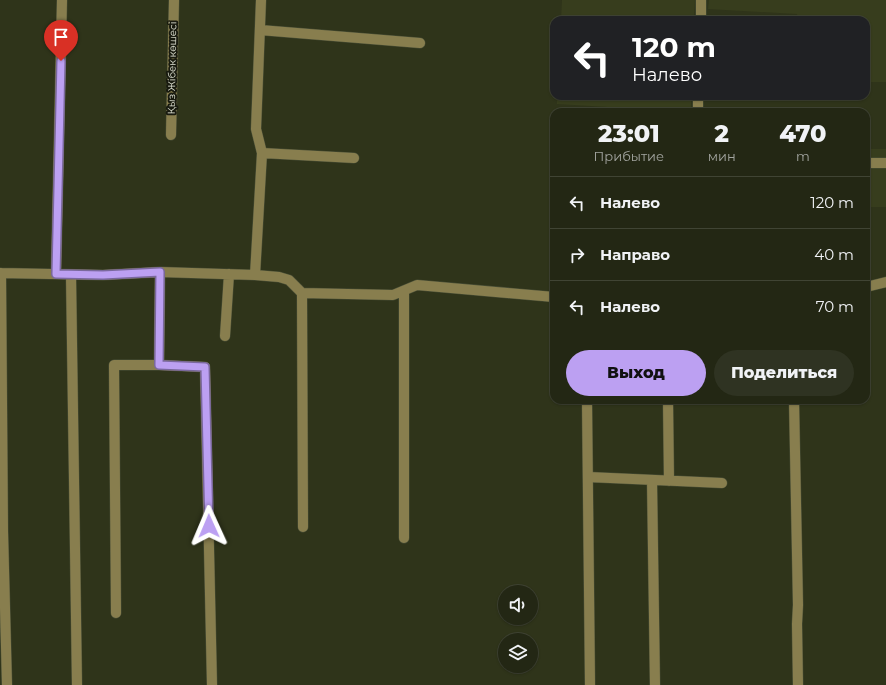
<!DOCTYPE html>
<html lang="ru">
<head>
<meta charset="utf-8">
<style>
	:root { --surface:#232714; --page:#2f3322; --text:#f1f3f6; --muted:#a3a5a0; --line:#404434; --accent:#bca0f2 }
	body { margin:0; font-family:Montserrat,sans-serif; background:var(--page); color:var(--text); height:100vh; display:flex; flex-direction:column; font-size:15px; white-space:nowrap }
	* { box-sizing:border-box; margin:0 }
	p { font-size:13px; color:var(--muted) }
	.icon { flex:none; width:22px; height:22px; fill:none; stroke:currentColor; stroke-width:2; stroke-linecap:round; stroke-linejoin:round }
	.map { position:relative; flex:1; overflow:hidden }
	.side { position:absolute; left:550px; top:108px; width:320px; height:296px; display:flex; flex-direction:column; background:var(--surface); border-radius:12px; box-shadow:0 1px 3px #0004,0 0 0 1px var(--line) }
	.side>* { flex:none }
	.guide { position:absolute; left:550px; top:16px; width:320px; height:84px; border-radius:12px; box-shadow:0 1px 3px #0004,0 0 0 1px var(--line); background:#202124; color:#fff; overflow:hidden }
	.controls { position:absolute; left:498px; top:585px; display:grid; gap:8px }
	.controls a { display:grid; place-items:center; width:40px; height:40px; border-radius:50%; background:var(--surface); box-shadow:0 1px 3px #0004,0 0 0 1px var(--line); font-size:20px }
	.pin { position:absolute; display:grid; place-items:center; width:34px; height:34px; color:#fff; margin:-41px -17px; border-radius:50% 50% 50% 0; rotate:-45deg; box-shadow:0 0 4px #0007 }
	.pin .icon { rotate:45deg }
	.me { position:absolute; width:44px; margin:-22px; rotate:359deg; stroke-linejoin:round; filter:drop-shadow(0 0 3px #0008) }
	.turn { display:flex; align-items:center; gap:14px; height:84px; padding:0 16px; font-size:18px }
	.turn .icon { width:52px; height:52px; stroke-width:2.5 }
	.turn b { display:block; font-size:28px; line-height:34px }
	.eta { display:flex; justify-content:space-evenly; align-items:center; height:68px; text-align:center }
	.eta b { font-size:24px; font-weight:800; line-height:28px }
	.cta { display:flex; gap:8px; margin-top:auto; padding:8px 16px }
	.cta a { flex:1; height:46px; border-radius:24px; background:var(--accent); color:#111; font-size:16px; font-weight:800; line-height:46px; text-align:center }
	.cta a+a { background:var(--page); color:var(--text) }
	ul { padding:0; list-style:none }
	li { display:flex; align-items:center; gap:12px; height:52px; padding:0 16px; border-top:1px solid var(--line) }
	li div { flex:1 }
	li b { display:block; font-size:15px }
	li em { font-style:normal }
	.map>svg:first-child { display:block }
	.built { fill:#373d1d }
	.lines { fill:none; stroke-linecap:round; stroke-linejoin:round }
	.minor-casing { stroke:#4b5038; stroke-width:11 }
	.minor { stroke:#887e4e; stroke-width:10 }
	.route-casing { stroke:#7a689d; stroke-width:10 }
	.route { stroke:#bca0f2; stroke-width:7 }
	.labels { text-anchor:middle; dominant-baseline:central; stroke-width:4; stroke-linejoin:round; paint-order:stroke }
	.street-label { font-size:10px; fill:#e0e3d4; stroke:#181a0f }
</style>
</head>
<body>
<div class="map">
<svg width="886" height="685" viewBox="0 0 886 685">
	<rect width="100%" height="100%" fill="#2f341a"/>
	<!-- built -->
	<path class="built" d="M 562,0 L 695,0 L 694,20 L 561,20 Z
		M 709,0 L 886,0 L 886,82 L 866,82 L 866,20 L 798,20 L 797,14 L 708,9 Z
		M 557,96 L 691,96 L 691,112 L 557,104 Z
		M 866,149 L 886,149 L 886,207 L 866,207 Z"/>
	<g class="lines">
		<defs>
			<path id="minor" d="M 701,20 L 701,0
				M 260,30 L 420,43
				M 698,112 L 698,96
				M 171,135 L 174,0
				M 262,153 L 354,158
				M 866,163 L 886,163
				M 160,272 L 159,365 L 205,367 L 212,685
				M 0,273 L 103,275 L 160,272 L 255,275 L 279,277 L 289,280 L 302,293 L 393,295 L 417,285 L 554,297
				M 1,273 L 3,531 L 7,685
				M 56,274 L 62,0
				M 71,275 L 77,685
				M 255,275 L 262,153 L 256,129 L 261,0
				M 866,287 L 886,282
				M 404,291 L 404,538
				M 302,293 L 303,527
				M 225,336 L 229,274
				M 587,400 L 590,685
				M 668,400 L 669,481
				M 794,400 L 798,605 L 797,624 L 798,685
				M 588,477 L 722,483
				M 652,480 L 655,685
				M 116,613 L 114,365 L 159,365"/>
		</defs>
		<!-- minor casing -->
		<use href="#minor" class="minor-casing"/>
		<!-- minor -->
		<use href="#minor" class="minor"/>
	</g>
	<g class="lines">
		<defs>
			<path id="route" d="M 61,61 L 56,274 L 103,275 L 160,272 L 159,365 L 205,367 L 209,526"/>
		</defs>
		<!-- route casing -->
		<use href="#route" class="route-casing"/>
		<!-- route -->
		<use href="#route" class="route"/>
	</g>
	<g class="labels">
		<!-- street labels -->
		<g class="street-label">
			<text transform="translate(172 68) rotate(-89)">Қыз Жібек көшесі</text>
		</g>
	</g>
</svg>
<div class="controls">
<a><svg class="icon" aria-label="sound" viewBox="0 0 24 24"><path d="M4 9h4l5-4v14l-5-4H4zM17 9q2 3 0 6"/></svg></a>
<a><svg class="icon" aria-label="layers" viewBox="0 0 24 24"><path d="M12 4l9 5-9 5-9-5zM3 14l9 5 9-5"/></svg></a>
</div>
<div class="pin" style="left:61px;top:61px;background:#d93025"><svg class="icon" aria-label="arrive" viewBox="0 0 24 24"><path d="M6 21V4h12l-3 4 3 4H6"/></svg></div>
<svg class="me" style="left:209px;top:526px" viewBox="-20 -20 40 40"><path d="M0-17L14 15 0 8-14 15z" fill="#bca0f2" stroke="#fff" stroke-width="4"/></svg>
<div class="guide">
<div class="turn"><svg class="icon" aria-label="left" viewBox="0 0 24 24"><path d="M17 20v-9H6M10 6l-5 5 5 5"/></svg><div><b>120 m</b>Налево</div></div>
</div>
<section class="side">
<div class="eta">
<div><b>23:01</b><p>Прибытие</p></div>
<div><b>2</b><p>мин</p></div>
<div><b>470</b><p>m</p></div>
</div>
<ul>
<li><svg class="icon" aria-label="left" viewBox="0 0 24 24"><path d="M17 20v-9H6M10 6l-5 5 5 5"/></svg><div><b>Налево</b></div><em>120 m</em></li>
<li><svg class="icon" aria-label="right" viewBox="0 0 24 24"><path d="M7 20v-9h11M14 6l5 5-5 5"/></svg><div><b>Направо</b></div><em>40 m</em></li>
<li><svg class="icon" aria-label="left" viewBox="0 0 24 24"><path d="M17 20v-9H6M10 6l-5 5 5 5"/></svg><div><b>Налево</b></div><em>70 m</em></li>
</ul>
<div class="cta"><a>Выход</a><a>Поделиться</a></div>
</section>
</div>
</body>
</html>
